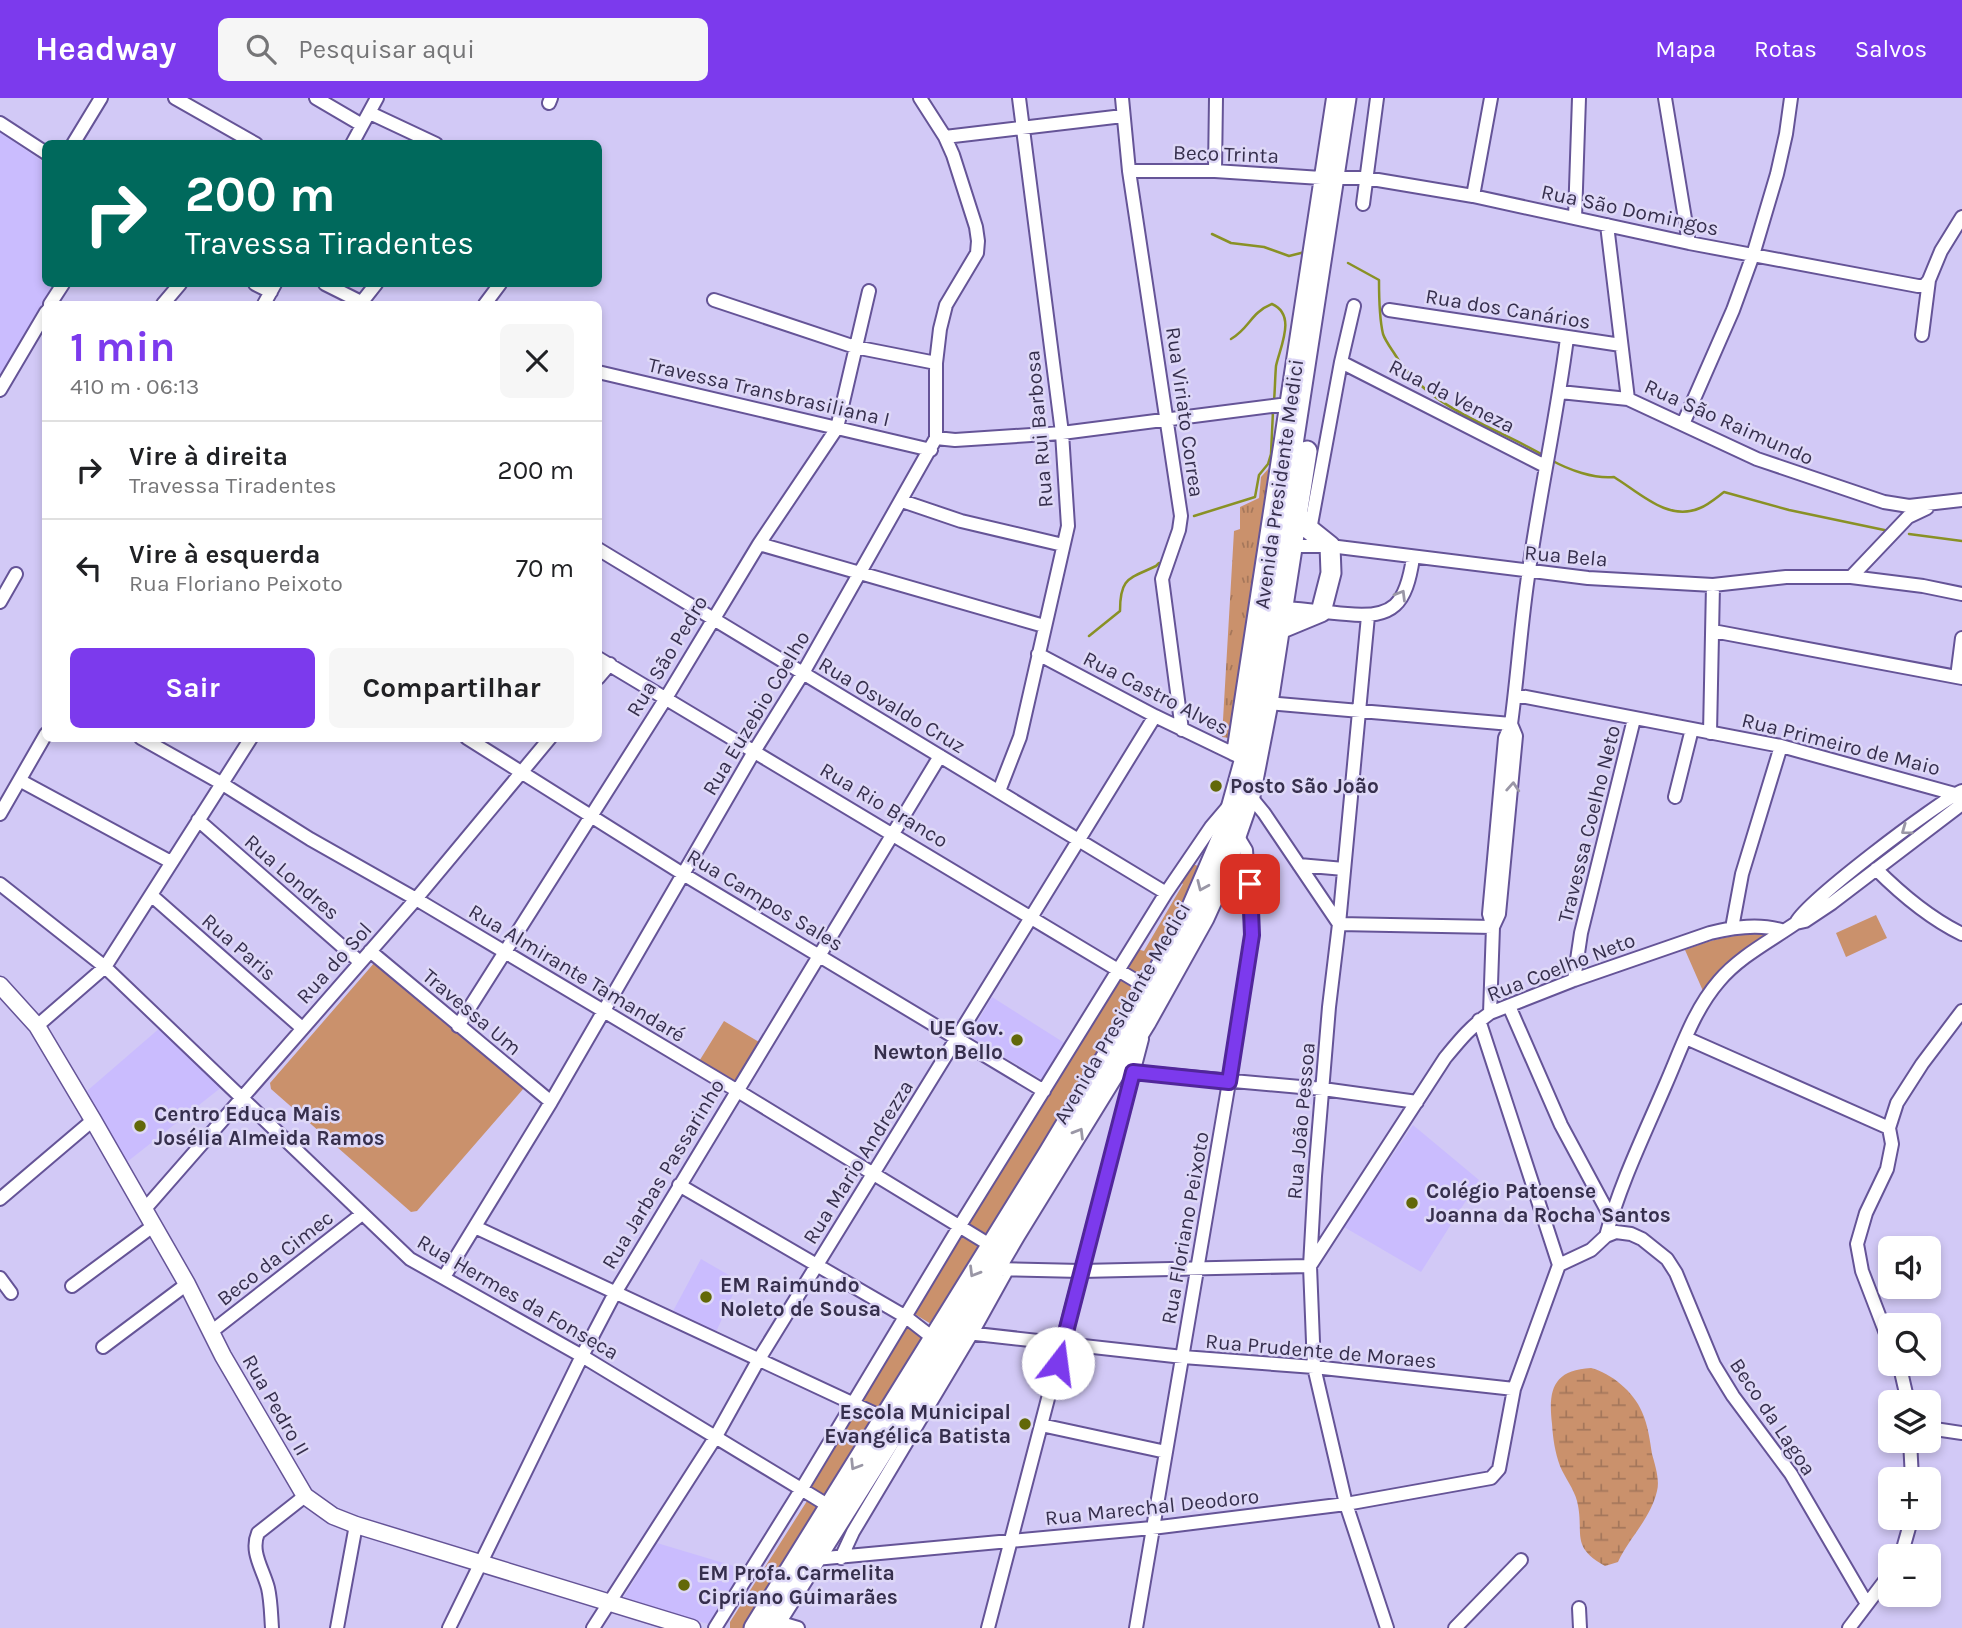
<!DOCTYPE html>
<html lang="pt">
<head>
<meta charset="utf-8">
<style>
	:root { --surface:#fff; --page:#f6f6f6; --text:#202124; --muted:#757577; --line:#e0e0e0; --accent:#7c3aed }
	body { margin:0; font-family:Karla,sans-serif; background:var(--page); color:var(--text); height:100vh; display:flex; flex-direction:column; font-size:26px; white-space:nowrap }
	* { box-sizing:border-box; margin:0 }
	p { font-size:23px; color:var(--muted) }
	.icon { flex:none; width:38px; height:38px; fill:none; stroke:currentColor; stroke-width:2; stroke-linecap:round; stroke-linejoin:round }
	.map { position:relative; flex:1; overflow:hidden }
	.panel { position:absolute; left:42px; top:203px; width:560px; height:441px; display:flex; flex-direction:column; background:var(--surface); border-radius:10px; box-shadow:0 4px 10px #0003 }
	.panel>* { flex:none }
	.hud { position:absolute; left:42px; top:42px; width:560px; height:147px; border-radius:10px; box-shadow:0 4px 10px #0003; background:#00695c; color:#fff; overflow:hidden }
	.buttons { position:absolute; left:1878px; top:1138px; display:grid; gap:14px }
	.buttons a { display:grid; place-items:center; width:63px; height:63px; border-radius:10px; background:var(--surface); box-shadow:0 4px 10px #0003; font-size:35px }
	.pin { position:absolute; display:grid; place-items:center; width:60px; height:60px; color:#fff; margin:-30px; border-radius:14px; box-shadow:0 4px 10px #0006 }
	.me { position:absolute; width:77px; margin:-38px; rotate:15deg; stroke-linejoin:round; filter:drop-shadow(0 0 5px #0008) }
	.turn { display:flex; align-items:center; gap:24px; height:147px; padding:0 28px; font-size:32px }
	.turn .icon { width:91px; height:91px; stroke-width:2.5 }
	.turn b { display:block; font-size:49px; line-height:60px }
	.round { display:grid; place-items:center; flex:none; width:74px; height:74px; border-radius:10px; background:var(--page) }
	.overview { display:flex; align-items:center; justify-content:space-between; height:119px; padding:0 28px }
	h1 { font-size:42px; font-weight:700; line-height:52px; color:var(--accent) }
	.action { display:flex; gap:14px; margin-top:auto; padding:14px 28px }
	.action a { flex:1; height:80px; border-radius:10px; background:var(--accent); color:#fff; font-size:28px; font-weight:700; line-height:80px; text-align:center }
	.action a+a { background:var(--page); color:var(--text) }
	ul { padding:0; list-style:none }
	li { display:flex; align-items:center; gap:21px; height:98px; padding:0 28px; border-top:2px solid var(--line) }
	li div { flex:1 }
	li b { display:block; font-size:26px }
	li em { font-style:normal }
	header { display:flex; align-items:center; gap:42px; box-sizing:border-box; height:98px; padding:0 35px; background:var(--accent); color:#fff }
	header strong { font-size:33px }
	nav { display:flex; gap:38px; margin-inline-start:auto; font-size:24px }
	.search { width:490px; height:63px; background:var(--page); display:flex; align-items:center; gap:18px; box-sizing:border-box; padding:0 24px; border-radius:10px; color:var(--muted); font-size:26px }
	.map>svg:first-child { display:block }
	.built { fill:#cabcfe }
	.grass { fill:url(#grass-tufts) }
	.wetland { fill:url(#wetland-marsh) }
	.park { fill:#ca916c }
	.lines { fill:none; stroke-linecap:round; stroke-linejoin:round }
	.stream { stroke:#899125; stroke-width:2.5 }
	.street-casing { stroke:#655497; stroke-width:16 }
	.secondary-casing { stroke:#655497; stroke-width:19 }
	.primary-casing { stroke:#655497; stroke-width:23 }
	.street { stroke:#fff; stroke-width:12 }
	.secondary { stroke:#fff; stroke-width:16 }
	.primary { stroke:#fff; stroke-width:19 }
	.oneway { stroke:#9a97a6 }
	.route-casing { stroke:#51269a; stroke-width:18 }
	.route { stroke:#7c3aed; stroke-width:12 }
	.poi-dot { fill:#626808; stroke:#ded8f7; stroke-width:2.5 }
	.labels { text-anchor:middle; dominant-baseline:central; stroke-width:5; stroke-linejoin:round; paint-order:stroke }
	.street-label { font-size:21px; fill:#362f4d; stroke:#ded8f7 }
	.poi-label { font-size:21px; font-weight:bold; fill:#362f4d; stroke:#ded8f7; text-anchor:start }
</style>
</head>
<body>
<header>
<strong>Headway</strong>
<div class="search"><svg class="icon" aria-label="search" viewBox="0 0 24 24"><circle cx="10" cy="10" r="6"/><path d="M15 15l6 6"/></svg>Pesquisar aqui</div>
<nav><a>Mapa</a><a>Rotas</a><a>Salvos</a></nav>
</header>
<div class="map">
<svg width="1962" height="1530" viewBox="0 0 1962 1530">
	<defs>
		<pattern id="grass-tufts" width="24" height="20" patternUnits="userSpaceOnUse" patternTransform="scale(1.75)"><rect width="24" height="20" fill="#ca916c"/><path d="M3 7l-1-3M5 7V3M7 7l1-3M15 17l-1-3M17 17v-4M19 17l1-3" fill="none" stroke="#a5775b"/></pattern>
		<pattern id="wetland-marsh" width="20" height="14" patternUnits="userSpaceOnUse" patternTransform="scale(1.75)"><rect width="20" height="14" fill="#ca916c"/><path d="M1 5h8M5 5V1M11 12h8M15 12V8" fill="none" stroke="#a5775b"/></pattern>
	</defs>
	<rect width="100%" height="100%" fill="#d2c9f6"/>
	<!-- built -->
	<path class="built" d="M 0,34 L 45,65 L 46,186 L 56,186 L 0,278 Z
		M 992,899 L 1066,946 L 1043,982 L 969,938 Z
		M 161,929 L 223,988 L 127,1064 L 87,993 Z
		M 1413,1027 L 1479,1082 L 1421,1174 L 1344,1129 Z
		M 701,1161 L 739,1183 L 716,1234 L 672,1215 Z
		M 657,1445 L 747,1472 L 712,1527 L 622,1502 Z"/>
	<!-- grass -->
	<path class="grass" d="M 1269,370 L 1229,640 L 1222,639 L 1234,433 L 1240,431 L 1240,409 L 1259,400 L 1261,379 Z"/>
	<!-- wetland -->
	<path class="wetland" d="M 1591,1270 C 1611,1275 1634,1294 1642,1314 C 1648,1327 1650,1343 1652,1356 C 1655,1367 1660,1382 1657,1393 C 1651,1420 1629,1440 1618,1464 L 1605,1468 C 1569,1448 1585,1435 1577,1403 C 1574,1391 1565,1380 1560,1368 C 1555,1354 1553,1341 1552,1326 C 1548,1292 1553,1272 1591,1270 Z"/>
	<!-- park -->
	<path class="park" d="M 1190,765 L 1206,771 L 1151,878 L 1141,880 L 1126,870 L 1137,851 L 1144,853 L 1183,786 L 1180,784 Z
		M 1876,817 L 1887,840 L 1846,859 L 1836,835 Z
		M 1766,835 L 1770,837 L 1725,870 L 1703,893 L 1685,852 C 1712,841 1736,836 1766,835 Z
		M 375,864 L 524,990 L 417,1113 L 411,1114 L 271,991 L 270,985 Z
		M 1120,881 L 1140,895 L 988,1141 L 966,1127 Z
		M 724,923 L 759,944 L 733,986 L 698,965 Z
		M 962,1134 L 985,1149 L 936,1229 L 913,1215 Z
		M 908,1226 L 930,1240 L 883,1316 L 861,1303 Z
		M 857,1313 L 879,1323 L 829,1401 L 811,1390 Z
		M 809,1402 L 820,1407 L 750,1530 L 730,1530 L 730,1524 L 807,1403 Z"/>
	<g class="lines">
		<!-- stream -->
		<path class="stream" d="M 1212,136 L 1231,145 L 1264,149 L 1289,158 L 1305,154
			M 1348,165 L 1379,182 C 1379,200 1379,219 1383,236 C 1385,242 1390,249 1394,255 C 1427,310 1489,326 1543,357
			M 1231,241 C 1250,230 1250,215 1272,206 C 1297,217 1280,249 1276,268 C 1275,280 1275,292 1274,303
			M 1551,362 C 1569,372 1594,381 1614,379 C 1640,395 1668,424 1700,410 C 1708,407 1716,400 1724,394 L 1789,412 L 1889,433
			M 1194,418 L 1255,399 L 1259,377 L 1268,366 L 1271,356 L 1273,313
			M 1909,436 L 1962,443
			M 1089,538 L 1120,513 C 1120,479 1129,481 1156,468 L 1159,465"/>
		<defs>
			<path id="street" d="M 175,0 L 256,46
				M 316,0 L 362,27
				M 1122,0 L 1129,73 L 1181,418 L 1179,432 L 1162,481 L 1182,632
				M 1665,0 L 1689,145
				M 549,5 L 551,0
				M 370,15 L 436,46
				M 0,25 L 46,55
				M 945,39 L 1123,18
				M 73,46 L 101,0
				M 352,46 L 377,0
				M 1129,73 L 1215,73 L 1321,80 L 1366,80 L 1473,98 L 1689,145 L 1918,188 L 1924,188 L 1929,182
				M 1215,73 L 1216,0
				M 1473,98 L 1491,0
				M 1363,106 L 1377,0
				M 1575,120 L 1579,0
				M 1607,127 L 1628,301
				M 255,186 L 271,194
				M 325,186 L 365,206
				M 714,202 L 855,249 L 936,265
				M 361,205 L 376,186
				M 50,206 L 63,186
				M 163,206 L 180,186
				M 264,206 L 275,186
				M 485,206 L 500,186
				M 1389,212 L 1621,247
				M 1922,237 L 1929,182 L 1941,153 L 1962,119
				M 1341,264 L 1545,368
				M 598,274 L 931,352
				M 0,292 L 46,214
				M 1560,294 L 1628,301 L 1757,361 L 1884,404 L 1909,408 L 1962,402
				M 1683,326 L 1733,212 L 1753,157 L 1777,76 L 1786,36 L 1791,0
				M 936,340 L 955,342 L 1062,335 L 1288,306
				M 902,403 L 961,423 L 1063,447
				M 1310,432 L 1341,264 L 1354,208
				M 759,446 L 1044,528
				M 1286,448 L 1330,448 L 1588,480 L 1713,487 L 1786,479 L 1851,479 L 1923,488 L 1962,496
				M 598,451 L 1166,795
				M 1851,479 L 1908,419 L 1927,410
				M 0,504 L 16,476
				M 1276,509 C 1300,511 1323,514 1347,516 C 1394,521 1406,506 1413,460
				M 1368,518 L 1339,826 L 1329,909 L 1315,1078 L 1310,1168 L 1314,1269 L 1346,1406 L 1387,1530
				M 1713,533 L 1962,580
				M 1038,556 L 1155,618 L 1240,659
				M 598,560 L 1148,890
				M 1957,579 L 1962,540
				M 598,580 L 610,566
				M 1515,597 L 1781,648 L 1962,698
				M 1268,605 L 1511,626
				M 1710,635 L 1713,487
				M 141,640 L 221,685 L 310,741 L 416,801 L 736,992 L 990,1147
				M 467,640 L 683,776 L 1044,993
				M 1233,656 L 1333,0
				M 21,683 L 171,764
				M 999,693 L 1020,639 L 1068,428 L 1062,335 L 1019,0
				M 1250,698 L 1264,715 L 1339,826 L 1493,829
				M 1675,699 L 1692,631
				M 0,716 L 46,636
				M 198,722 L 360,864
				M 1299,767 L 1344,771
				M 1876,771 C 1902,797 1929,820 1962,836
				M 0,786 L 105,869 L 410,1161 L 582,1258 L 829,1408
				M 151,797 L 302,930
				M 1796,825 C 1803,806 1938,704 1962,693
				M 1493,829 L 1499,816 L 1516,638 L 1511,626
				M 1732,830 L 1742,776 L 1781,648
				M 370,853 L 551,1004
				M 1574,882 L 1581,835 L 1634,621
				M 1509,908 L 1561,1027 L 1611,1120
				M 1490,915 L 1493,829 L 1489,816 L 1505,640 L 1511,626 C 1518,575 1521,523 1529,472 C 1540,394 1557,318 1567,240
				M 1479,922 L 1559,1167
				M 37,928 L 105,869 L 251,640
				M 458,928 L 666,600 L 759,446 L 837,330 L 869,193
				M 1686,940 L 1889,1030
				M 1133,974 L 1323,991 L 1417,1004
				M 679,1087 L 906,1219 L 933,1240
				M 0,1101 L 93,1022
				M 144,1112 L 416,801 L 550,640
				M 475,1129 L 884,1320
				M 1606,1138 C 1620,1086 1644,1037 1665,988 C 1681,952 1693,913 1719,883 C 1739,859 1770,843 1796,825 L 1805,823 L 1832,805 L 1962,706
				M 994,1171 L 1081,1173 L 1310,1168 L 1445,960 C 1459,943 1471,928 1490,915 L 1574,882 L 1710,835 C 1734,829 1760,825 1784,833
				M 444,1179 L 551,1004 L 755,652 L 803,575 L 936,340 L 936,265 L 940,231 L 946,207 L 977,155 L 978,143 L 976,129 L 953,57 L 945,39 L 920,0
				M 0,1180 L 11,1195
				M 72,1188 L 153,1128
				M 211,1234 L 362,1116
				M 958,1234 L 1183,1259 L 1314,1269 L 1514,1291
				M 1890,1246 L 1862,1173 L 1857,1146 L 1866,1115 L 1887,1071 L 1892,1046 L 1889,1030 L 1897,1005 L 1922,966 L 1962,913
				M 103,1249 L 187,1186
				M 1899,1265 L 1908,1304
				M 1041,1327 L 1166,1354
				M 1928,1330 L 1962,1335
				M 1910,1342 L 1912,1381
				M 1901,1458 L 1912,1419
				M 841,1460 L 853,1434 L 972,1235 L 1007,1172
				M 815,1461 L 1152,1430 L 1346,1406 L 1491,1380 L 1499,1371 L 1514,1291 L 1559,1167 L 1591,1152 L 1606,1138 L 1616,1134 L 1631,1136 L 1642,1141 L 1667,1161 L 1676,1175 L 1714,1267 L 1733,1298 L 1791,1376 L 1867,1506
				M 1579,1510 L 1580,1530
				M 771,1522 L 798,1530
				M 272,1530 C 271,1517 271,1503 268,1490 C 263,1471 250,1454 258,1435 L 305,1398
				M 337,1530 L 356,1427
				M 449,1530 L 582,1258 L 615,1195 L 940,658
				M 593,1530 L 715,1340 L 759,1261 L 1155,618
				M 715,1530 L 801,1392 L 959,1129 L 1166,795 L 1211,729 L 1228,709
				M 988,1530 L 1142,941
				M 1136,1530 L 1229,984 L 1252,837 L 1246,752 L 1237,737
				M 1455,1530 L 1521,1462
				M 1849,1530 L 1890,1476"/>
			<path id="secondary" d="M 0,887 L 37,928 L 93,1022 L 187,1186 L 223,1258 L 305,1398 L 333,1418 L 356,1427 L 692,1530"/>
			<path id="primary" d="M 1280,531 L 1321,514 L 1331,475 L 1330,448 L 1310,432 L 1297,416
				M 754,1530 L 1048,1056 L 1165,861 L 1188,818 L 1225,732 L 1245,660 L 1346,0
				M 772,1530 L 958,1234 L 1015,1137 L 1146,924 L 1204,820 L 1219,787 L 1250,698 L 1268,605 L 1307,353"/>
		</defs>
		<!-- street casing -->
		<use href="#street" class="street-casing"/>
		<!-- secondary casing -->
		<use href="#secondary" class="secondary-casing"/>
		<!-- primary casing -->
		<use href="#primary" class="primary-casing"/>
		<!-- street -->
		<use href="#street" class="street"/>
		<!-- secondary -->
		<use href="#secondary" class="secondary"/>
		<!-- primary -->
		<use href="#primary" class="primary"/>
	</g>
	<!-- one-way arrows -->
	<defs><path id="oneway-chevron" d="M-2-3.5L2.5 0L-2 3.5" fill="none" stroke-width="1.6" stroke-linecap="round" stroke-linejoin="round" transform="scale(1.75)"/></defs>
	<g class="oneway">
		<use href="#oneway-chevron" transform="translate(1401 497) rotate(-59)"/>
		<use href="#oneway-chevron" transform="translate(1513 689) rotate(-86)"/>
		<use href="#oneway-chevron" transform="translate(1906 732) rotate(144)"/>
		<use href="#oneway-chevron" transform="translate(1202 788) rotate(114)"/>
		<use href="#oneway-chevron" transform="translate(1079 1035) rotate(-59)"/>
		<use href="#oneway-chevron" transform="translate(974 1174) rotate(121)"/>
		<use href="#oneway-chevron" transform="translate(855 1367) rotate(122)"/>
	</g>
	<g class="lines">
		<defs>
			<path id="route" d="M 1058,1265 L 1133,974 L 1229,984 L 1252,837 L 1250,786"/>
		</defs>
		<!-- route casing -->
		<use href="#route" class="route-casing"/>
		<!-- route -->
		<use href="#route" class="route"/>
	</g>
	<!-- markers -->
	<g class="poi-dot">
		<circle cx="1216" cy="688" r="7"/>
		<circle cx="1017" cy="942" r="7"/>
		<circle cx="140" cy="1028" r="7"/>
		<circle cx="1412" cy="1105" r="7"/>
		<circle cx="706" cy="1199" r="7"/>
		<circle cx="1025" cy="1326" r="7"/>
		<circle cx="684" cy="1487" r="7"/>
	</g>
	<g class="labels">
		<!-- street labels -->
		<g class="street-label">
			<text transform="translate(1226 56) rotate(2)">Beco Trinta</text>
			<text transform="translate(1630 112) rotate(12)">Rua São Domingos</text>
			<text transform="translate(1508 211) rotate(9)">Rua dos Canários</text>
			<text transform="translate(769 294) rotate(13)">Travessa Transbrasiliana I</text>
			<text transform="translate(1452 298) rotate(27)">Rua da Veneza</text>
			<text transform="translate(1185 314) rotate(82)">Rua Viriato Correa</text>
			<text transform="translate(1729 324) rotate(24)">Rua São Raimundo</text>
			<text transform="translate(1039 331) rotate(-95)">Rua Rui Barbosa</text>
			<text transform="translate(1279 386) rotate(-82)">Avenida Presidente Medici</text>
			<text transform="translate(1566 458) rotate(5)">Rua Bela</text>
			<text transform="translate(667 558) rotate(-59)">Rua São Pedro</text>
			<text transform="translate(1156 595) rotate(27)">Rua Castro Alves</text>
			<text transform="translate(892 607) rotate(31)">Rua Osvaldo Cruz</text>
			<text transform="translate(756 615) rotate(-59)">Rua Euzebio Coelho</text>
			<text transform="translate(1841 646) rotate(14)">Rua Primeiro de Maio</text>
			<text transform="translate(884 707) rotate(31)">Rua Rio Branco</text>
			<text transform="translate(1589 726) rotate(-76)">Travessa Coelho Neto</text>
			<text transform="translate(292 779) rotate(41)">Rua Londres</text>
			<text transform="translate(765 802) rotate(31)">Rua Campos Sales</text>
			<text transform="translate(239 849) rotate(41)">Rua Paris</text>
			<text transform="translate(334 865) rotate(-48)">Rua do Sol</text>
			<text transform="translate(1561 869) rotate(-21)">Rua Coelho Neto</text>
			<text transform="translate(577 875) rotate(31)">Rua Almirante Tamandaré</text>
			<text transform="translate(472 914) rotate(40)">Travessa Um</text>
			<text transform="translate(1122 915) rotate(-60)">Avenida Presidente Medici</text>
			<text transform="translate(1301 1023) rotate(-85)">Rua João Pessoa</text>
			<text transform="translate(858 1064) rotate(-58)">Rua Mario Andrezza</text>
			<text transform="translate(663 1076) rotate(-59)">Rua Jarbas Passarinho</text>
			<text transform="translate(1185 1130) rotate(-80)">Rua Floriano Peixoto</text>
			<text transform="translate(275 1160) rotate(-38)">Beco da Cimec</text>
			<text transform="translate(518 1199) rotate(30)">Rua Hermes da Fonseca</text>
			<text transform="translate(1321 1253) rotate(5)">Rua Prudente de Moraes</text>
			<text transform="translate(276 1307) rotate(60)">Rua Pedro II</text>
			<text transform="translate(1773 1319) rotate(56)">Beco da Lagoa</text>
			<text transform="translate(1152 1409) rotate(-6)">Rua Marechal Deodoro</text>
		</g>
		<!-- poi labels -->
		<g class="poi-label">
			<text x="1230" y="688">Posto São João</text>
			<text x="1003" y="930" text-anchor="end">UE Gov.<tspan x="1003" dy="24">Newton Bello</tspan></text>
			<text x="154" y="1016">Centro Educa Mais<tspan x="154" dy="24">Josélia Almeida Ramos</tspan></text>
			<text x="1426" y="1093">Colégio Patoense<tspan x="1426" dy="24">Joanna da Rocha Santos</tspan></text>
			<text x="720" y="1187">EM Raimundo<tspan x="720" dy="24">Noleto de Sousa</tspan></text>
			<text x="1011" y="1314" text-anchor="end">Escola Municipal<tspan x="1011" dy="24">Evangélica Batista</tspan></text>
			<text x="698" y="1475">EM Profª. Carmelita<tspan x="698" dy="24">Cipriano Guimarães</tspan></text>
		</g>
	</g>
</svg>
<div class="buttons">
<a><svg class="icon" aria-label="sound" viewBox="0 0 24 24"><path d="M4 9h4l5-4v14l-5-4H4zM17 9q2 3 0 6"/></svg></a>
<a><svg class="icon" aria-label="search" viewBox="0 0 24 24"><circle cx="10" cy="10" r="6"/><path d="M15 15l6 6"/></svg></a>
<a><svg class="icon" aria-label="layers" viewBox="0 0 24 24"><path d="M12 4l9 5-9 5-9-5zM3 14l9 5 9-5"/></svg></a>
<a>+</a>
<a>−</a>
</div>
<div class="pin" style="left:1250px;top:786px;background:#d93025"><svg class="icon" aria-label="arrive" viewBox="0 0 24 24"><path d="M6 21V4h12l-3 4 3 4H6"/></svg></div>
<svg class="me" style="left:1058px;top:1265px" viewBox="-20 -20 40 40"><circle r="19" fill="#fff"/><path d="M0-13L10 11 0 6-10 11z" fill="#7c3aed"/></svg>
<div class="hud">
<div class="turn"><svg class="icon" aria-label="right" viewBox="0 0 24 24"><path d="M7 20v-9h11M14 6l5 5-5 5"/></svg><div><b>200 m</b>Travessa Tiradentes</div></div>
</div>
<section class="panel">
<div class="overview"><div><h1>1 min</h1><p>410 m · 06:13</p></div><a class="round"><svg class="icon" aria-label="close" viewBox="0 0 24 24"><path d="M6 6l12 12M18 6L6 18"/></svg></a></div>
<ul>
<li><svg class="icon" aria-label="right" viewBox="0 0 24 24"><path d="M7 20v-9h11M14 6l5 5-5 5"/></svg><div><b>Vire à direita</b><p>Travessa Tiradentes</p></div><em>200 m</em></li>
<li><svg class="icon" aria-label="left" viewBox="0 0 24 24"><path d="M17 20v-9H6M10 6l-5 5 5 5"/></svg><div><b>Vire à esquerda</b><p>Rua Floriano Peixoto</p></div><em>70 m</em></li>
</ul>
<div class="action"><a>Sair</a><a>Compartilhar</a></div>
</section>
</div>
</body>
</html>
